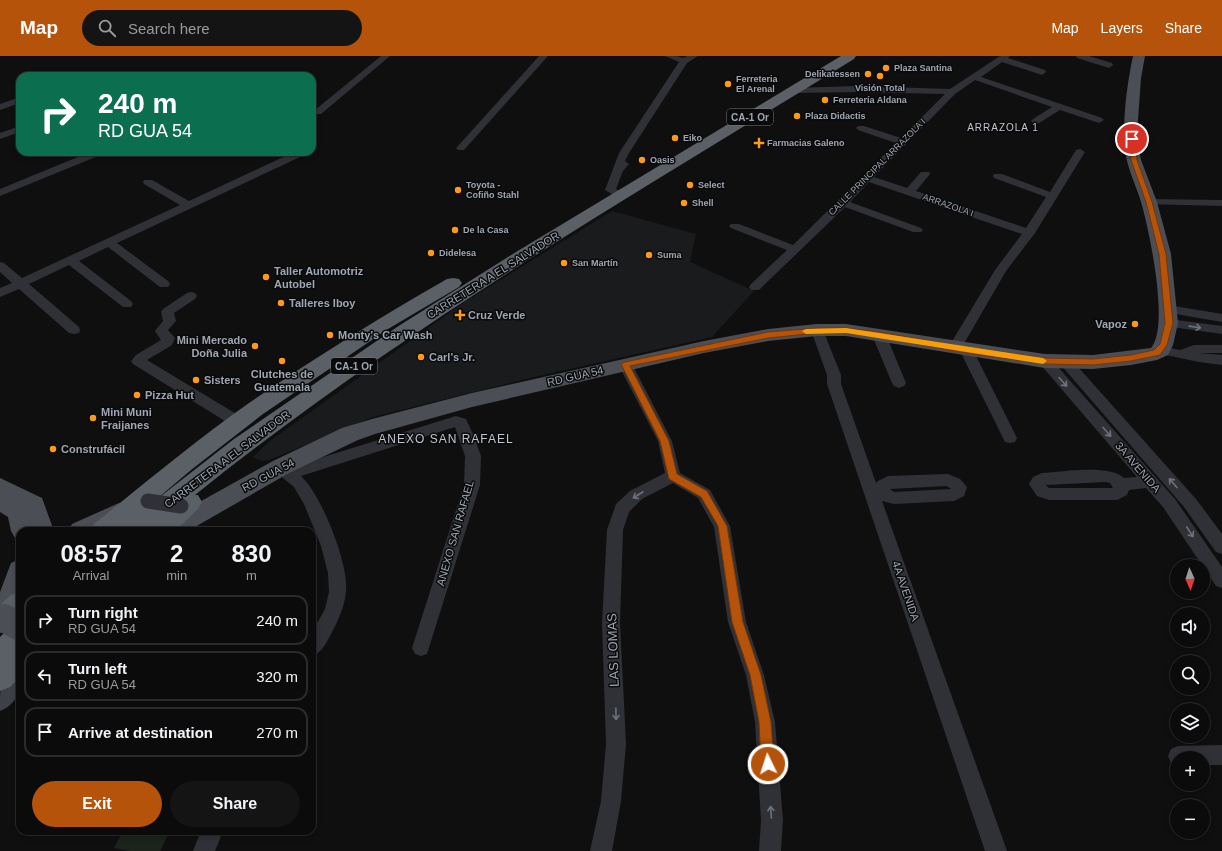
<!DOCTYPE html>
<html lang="en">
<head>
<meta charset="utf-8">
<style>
	:root { --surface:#0b0b0c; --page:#141415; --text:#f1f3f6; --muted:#9a9b9d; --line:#2b2b2d; --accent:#b45309 }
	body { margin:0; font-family:Helvetica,sans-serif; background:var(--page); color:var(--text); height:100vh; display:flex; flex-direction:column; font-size:15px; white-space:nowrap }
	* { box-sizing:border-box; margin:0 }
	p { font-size:13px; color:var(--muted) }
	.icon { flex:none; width:22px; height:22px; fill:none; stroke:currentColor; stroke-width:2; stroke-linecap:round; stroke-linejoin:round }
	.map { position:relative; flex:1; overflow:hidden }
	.drawer { position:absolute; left:16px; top:471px; width:300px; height:308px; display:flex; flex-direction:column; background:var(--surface); border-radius:12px; box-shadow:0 2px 6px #0003,0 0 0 1px var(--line) }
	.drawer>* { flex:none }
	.top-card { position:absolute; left:16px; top:16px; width:300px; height:84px; border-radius:12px; box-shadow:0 2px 6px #0003,0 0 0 1px var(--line); background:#0b6e4f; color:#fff; overflow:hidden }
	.needle { width:26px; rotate:177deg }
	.controls { position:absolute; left:1170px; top:503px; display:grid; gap:8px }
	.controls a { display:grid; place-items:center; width:40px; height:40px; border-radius:50%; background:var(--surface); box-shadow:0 2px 6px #0003,0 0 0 1px var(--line); font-size:20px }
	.pin { position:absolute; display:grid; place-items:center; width:34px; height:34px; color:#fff; margin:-17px; border:2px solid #fff; border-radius:50%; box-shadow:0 1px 4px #0007 }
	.me { position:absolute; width:44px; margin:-22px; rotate:356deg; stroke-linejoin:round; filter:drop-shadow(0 0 3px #0008) }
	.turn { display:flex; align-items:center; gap:14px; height:84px; padding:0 16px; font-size:18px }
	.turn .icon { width:52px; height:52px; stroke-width:2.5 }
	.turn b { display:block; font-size:28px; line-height:34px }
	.eta { display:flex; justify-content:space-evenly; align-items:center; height:68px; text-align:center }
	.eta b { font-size:24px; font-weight:700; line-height:28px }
	.button { display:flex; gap:8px; margin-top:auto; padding:8px 16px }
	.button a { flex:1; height:46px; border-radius:24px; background:var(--accent); color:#fff; font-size:16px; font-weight:700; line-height:46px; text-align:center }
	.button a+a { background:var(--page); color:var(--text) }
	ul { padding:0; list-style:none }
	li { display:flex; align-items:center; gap:12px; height:50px; margin:0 8px 6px; padding:0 8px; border:2px solid var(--line); border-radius:12px }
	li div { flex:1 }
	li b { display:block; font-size:15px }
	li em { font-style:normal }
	header { display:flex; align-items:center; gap:24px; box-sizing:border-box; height:56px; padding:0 20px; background:var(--accent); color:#fff }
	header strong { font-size:19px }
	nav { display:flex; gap:22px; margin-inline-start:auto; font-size:14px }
	.search { width:280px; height:36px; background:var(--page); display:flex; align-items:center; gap:10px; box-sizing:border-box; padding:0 14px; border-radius:22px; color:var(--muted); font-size:15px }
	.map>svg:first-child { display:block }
	.built { fill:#1a1b1d }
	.green { fill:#1b231b }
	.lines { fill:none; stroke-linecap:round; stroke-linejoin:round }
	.street { fill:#303136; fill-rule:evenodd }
	.secondary { fill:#3d4046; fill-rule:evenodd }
	.primary { fill:#4b4e55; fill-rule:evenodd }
	.highway { fill:#5b6067; fill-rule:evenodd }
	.street-bridge { stroke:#303136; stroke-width:15 }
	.primary-bridge { stroke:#4b4e55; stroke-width:28 }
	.oneway { stroke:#6c727b }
	.route { fill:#b45309; stroke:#753606 }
	.slow { fill:#f59e0b }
	.poi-dot { fill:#ff9918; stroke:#0a0a0b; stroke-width:1.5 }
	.labels { text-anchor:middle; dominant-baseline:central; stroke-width:3; stroke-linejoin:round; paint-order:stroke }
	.far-poi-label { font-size:9px; font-weight:bold; fill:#9ea7b3; stroke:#0a0a0b; text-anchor:start }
	.far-street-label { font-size:9px; fill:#9ea7b3; stroke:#0a0a0b }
	.shield { fill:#0a0a0b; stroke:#727881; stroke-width:1 }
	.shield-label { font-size:10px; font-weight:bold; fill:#9ea7b3 }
	.far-neighbourhood-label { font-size:10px; letter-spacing:1px; fill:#c0c5cf; stroke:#0a0a0b }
	.poi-label { font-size:11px; font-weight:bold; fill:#9ea7b3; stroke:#0a0a0b; text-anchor:start }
	.street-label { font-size:11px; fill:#9ea7b3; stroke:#0a0a0b }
	.neighbourhood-label { font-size:12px; letter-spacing:1px; fill:#c0c5cf; stroke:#0a0a0b }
	.near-street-label { font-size:13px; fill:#9ea7b3; stroke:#0a0a0b }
</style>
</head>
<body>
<header>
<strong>Map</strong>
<div class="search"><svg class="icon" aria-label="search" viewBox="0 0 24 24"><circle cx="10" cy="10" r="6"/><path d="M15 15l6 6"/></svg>Search here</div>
<nav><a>Map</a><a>Layers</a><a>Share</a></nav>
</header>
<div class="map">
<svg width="1222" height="795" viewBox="0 0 1222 795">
	<rect width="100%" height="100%" fill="#0f0f10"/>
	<!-- built -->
	<path class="built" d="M 612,155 L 696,178 L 690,206 L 754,235 L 712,281 L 530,322 L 373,361 L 269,404 L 262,405 L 253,401 L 271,384 L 466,245 Z"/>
	<!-- green -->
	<path class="green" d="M 123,775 L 170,775 L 160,795 L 129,795 L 114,792 Z"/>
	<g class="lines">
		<!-- street -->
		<path class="street" d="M 381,0 L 390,0 L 321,58 L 315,58 L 313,56 L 315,54 Z
			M 539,0 L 548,0 L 464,94 L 458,94 L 456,92 L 458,90 Z
			M 665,0 L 677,0 L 683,2 L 687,0 L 698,0 L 687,7 L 629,97 L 625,105 L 629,108 L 623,115 L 616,133 L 626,139 L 625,141 L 617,141 L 605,134 L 619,97 L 679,6 Z
			M 1000,0 L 1010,0 L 1008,2 L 1045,14 L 1046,16 L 1042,19 L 1002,6 L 981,21 L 1102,62 L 1104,64 L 1099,67 L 1060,54 L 1039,67 L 1033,67 L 1031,65 L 1033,63 L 1052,51 L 975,24 L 955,38 L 874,121 L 907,132 L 921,116 L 929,116 L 930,118 L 916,135 L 1026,172 L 1046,141 L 994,122 L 993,120 L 994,118 L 1002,118 L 1050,136 L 1076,94 L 1080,93 L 1085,96 L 1035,177 L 1006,215 L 962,291 L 971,291 L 973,294 L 1017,382 L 1015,386 L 1010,387 L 1005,386 L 1003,382 L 960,295 L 955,296 L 950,295 L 948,292 L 995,214 L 1022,178 L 869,126 L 850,146 L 921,172 L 923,174 L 921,176 L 913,176 L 845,151 L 759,234 L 751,234 L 749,231 L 751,228 L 787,194 L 731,172 L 729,170 L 731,168 L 739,168 L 793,189 L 896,87 L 858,74 L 856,72 L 858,70 L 864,70 L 901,82 L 945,38 L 857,36 L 794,37 L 790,34 L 791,32 L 857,30 L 950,33 Z
			M 1076,0 L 1089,0 L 1112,7 L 1113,9 L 1109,12 L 1077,2 Z
			M 20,41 L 20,47 L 0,54 L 0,48 Z
			M 20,70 L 20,76 L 0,83 L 0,77 Z
			M 90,96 L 104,96 L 103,98 L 0,140 L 0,133 Z
			M 294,96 L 302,96 L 303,98 L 302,100 L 117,187 L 168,225 L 170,228 L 168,231 L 160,231 L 108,191 L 79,205 L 131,245 L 133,248 L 131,251 L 123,251 L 69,209 L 29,228 L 79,271 L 80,274 L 79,277 L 74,278 L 69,277 L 19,233 L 0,241 L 0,232 L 12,227 L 0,216 L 0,206 L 4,207 L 22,222 L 180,149 L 144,128 L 143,126 L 144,124 L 152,124 L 189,145 Z
			M 1149,143 L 1222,144 L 1222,150 L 1145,148 L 1144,146 Z
			M 191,236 L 195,237 L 197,240 L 195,243 L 174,257 L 176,265 L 168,274 L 175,282 L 172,289 L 147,304 L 243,362 L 245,366 L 243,370 L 238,371 L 233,370 L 133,308 L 131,305 L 136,299 L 161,284 L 155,275 L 163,265 L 161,256 L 163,253 L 187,237 Z
			M 1168,249 L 1222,258 L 1222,266 L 1164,256 L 1162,253 L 1164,250 Z
			M 1169,263 L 1222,270 L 1222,278 L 1164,270 L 1163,267 L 1164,264 Z
			M 817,270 L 822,271 L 823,274 L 841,319 L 841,328 L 876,427 L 878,425 L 888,420 L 948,418 L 960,423 L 967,431 L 964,440 L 954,445 L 894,448 L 882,445 L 1007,795 L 985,795 L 827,328 L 827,319 L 811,274 L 812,271 ZM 947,430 L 951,433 L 894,436 L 890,433 Z
			M 879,275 L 884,276 L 886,279 L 906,327 L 904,330 L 899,332 L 894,330 L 892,327 L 872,279 L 874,276 Z
			M 1194,289 L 1222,289 L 1222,297 L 1199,297 L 1222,299 L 1222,309 L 1199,306 L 1156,297 L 1154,294 L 1156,291 L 1161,290 L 1180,294 Z
			M 1045,300 L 1050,302 L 1175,443 L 1222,511 L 1222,532 L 1216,530 L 1163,451 L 1146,432 L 1129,434 L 1127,439 L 1117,444 L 1049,444 L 1037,440 L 1029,428 L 1033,421 L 1042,417 C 1063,416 1109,408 1124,422 L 1137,421 L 1040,308 L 1038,305 L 1040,302 ZM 1106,426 L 1110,427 L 1113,432 L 1049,432 L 1046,429 Z
			M 1065,300 L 1070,302 L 1196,443 L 1222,478 L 1222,498 L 1216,496 L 1184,451 L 1060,308 L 1058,305 L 1060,302 Z
			M 625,303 L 630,305 L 632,308 L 672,385 L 680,417 L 710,434 L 730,470 L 746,566 L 764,619 L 775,666 L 783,764 L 781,795 L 759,795 L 761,764 L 755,666 L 746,619 L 728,566 L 714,471 L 698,442 L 673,427 L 642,443 L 629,456 L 623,474 L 620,567 L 626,688 L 621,745 L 612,795 L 590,795 L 601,745 L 606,688 L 602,567 L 607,474 L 616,448 L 630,435 L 665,417 L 658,385 L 618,308 L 620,305 Z
			M 456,360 L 466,363 L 473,378 L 481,400 L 480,429 L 427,598 L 421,600 L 415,598 L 412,592 L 464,429 L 465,400 L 455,371 L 301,420 C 321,438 349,508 346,535 C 345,550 338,565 331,578 C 326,587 322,597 312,600 L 312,576 L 325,553 L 329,536 L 328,517 L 321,490 L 304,448 L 294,431 L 283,422 L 275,413 L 278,409 L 283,407 L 291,411 Z
			M 1222,689 L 1222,709 L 1203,709 L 1203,702 L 1177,702 L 1177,710 L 1171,707 L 1168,700 L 1171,693 L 1178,690 Z
			M 201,775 L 223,775 L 215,795 L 193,795 Z"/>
		<!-- secondary -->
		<path class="secondary" d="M 20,600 C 20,622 25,645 0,655 C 0,632 0,610 20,600 Z"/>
		<!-- primary -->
		<path class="primary" d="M 1133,0 L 1145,0 L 1141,22 L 1138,64 L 1139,93 L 1141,104 L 1157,146 L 1171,198 L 1178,267 L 1173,289 L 1168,299 L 1157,304 L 1131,309 L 1093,313 L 1045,312 L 846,280 L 817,280 L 768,285 L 704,297 L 472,351 L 375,378 L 358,384 L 289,417 L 188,475 L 156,475 L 160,468 L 273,405 L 342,372 L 372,363 L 472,337 L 704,285 L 768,273 L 817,268 L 846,268 L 1045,298 L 1093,299 L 1151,292 C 1170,271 1149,173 1141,146 C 1136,129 1127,112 1125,94 C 1122,66 1127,28 1133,0 Z
			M 0,422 L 42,442 L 54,475 L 20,475 L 20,484 L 15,482 L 11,475 L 8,461 L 0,456 Z
			M 119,447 L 127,449 L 131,456 L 127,463 L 102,475 L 68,475 L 72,468 Z
			M 20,503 L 20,553 L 13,570 L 4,574 L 0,572 L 0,536 L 11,507 Z"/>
		<!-- highway -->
		<path class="highway" d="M 841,0 L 856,0 L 854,3 C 630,141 401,273 195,439 L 198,439 L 202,446 L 198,453 L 175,475 L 121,475 L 123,471 L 119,475 L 90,475 L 94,468 C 145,427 195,385 249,347 C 313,303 379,262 447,223 L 453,222 L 459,223 L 462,227 L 459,231 L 388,273 L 263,358 L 191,414 L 152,447 L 234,383 L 397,271 L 516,196 Z
			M 20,536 L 20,563 L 13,569 L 20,567 L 20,621 L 10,631 L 0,635 L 0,581 L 7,574 L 0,577 L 0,549 L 11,539 Z"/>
		<!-- street-bridge -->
		<path class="street-bridge" d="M 148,445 L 181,450"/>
		<!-- primary-bridge -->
		<path class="primary-bridge" d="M 4,562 L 20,571"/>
	</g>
	<!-- one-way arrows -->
	<defs><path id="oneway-shaft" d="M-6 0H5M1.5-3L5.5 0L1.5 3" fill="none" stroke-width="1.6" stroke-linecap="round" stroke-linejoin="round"/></defs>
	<g class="oneway">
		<use href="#oneway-shaft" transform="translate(1195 271) rotate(8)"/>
		<use href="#oneway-shaft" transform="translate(1063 326) rotate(48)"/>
		<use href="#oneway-shaft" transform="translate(1107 376) rotate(49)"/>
		<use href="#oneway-shaft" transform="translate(1173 427) rotate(-131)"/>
		<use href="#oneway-shaft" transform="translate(638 439) rotate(147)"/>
		<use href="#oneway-shaft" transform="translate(1190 476) rotate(57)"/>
		<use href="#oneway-shaft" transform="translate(616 658) rotate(89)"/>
		<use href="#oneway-shaft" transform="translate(771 756) rotate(-94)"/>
	</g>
	<!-- route -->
	<path class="route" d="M 1130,82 L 1135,83 L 1137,104 L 1152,146 L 1166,198 L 1173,267 L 1167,289 L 1160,299 L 1131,305 L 1093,309 L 1045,308 L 966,297 L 879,281 L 846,277 L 817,277 L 768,282 L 630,310 L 669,385 L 677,418 L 707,435 L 727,470 L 743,566 L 761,619 L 771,666 L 774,708 L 772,712 L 768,714 L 763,712 L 761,708 L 759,666 L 750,619 L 732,566 L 718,470 L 701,441 L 669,423 L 660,385 L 621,308 L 625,306 L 768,276 L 817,272 L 846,272 L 879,276 L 966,291 L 1045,302 L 1093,303 L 1131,299 L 1154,294 L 1160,288 L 1165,267 L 1159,198 L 1146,146 L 1131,104 Z"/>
	<!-- slow -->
	<path class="slow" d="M 846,272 L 1043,302 L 1047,305 L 1043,308 L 846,277 L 806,278 L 802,275 L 806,273 Z"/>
	<!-- markers -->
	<g class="poi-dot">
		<circle cx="886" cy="12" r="4"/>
		<circle cx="868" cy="18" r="4"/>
		<circle cx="880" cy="20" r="4"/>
		<circle cx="728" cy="28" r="4"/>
		<circle cx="825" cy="44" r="4"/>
		<circle cx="797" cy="60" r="4"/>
		<circle cx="675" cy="82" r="4"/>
		<path d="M757 81h4v4h4v4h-4v4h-4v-4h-4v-4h4z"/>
		<circle cx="642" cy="104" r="4"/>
		<circle cx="690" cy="129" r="4"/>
		<circle cx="458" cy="134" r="4"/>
		<circle cx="684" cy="147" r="4"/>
		<circle cx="455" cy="174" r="4"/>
		<circle cx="431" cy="197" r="4"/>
		<circle cx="649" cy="199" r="4"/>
		<circle cx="564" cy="207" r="4"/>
		<circle cx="266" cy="221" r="4"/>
		<circle cx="281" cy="247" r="4"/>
		<path d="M458 253h4v4h4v4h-4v4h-4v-4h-4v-4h4z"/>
		<circle cx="1135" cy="268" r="4"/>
		<circle cx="330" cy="279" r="4"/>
		<circle cx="255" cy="290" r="4"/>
		<circle cx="421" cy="301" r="4"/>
		<circle cx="282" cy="305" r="4"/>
		<circle cx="196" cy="324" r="4"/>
		<circle cx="137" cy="339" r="4"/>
		<circle cx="93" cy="362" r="4"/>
		<circle cx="53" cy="393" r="4"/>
	</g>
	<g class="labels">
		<!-- far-poi labels -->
		<g class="far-poi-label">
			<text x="894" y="12">Plaza Santina</text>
			<text x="860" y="18" text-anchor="end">Delikatessen</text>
			<text x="736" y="23">Ferreteria<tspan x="736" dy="10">El Arenal</tspan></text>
			<text x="880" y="32" text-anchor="middle">Visión Total</text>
			<text x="833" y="44">Ferretería Aldana</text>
			<text x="805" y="60">Plaza Didactis</text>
			<text x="683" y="82">Eiko</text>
			<text x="767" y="87">Farmacias Galeno</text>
			<text x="650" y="104">Oasis</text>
			<text x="466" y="129">Toyota -<tspan x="466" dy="10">Cofiño Stahl</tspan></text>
			<text x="698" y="129">Select</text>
			<text x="692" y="147">Shell</text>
			<text x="463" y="174">De la Casa</text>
			<text x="439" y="197">Didelesa</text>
			<text x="657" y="199">Suma</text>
			<text x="572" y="207">San Martín</text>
		</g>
		<!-- far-street labels -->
		<g class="far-street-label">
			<text transform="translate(877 111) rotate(-45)">CALLE PRINCIPAL ARRAZOLA I</text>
			<text transform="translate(948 149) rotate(19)">ARRAZOLA I</text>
		</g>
		<!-- shield labels -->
		<g class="shield">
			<rect x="727" y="53" width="46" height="16" rx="3"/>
			<rect x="331" y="302" width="46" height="16" rx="3"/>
		</g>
		<g class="shield-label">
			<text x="750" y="61">CA-1 Or</text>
			<text x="354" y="310">CA-1 Or</text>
		</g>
		<!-- far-neighbourhood labels -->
		<g class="far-neighbourhood-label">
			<text x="1003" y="71">ARRAZOLA 1</text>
		</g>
		<!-- poi labels -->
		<g class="poi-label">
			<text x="274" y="215">Taller Automotriz<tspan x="274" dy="13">Autobel</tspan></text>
			<text x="289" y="247">Talleres Iboy</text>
			<text x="468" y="259">Cruz Verde</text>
			<text x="1127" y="268" text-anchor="end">Vapoz</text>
			<text x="338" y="279">Monty's Car Wash</text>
			<text x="247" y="284" text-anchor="end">Mini Mercado<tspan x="247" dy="13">Doña Julia</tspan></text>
			<text x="429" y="301">Carl's Jr.</text>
			<text x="282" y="318" text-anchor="middle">Clutches de<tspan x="282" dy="13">Guatemala</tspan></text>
			<text x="204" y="324">Sisters</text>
			<text x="145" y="339">Pizza Hut</text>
			<text x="101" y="356">Mini Muni<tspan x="101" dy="13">Fraijanes</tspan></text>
			<text x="61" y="393">Construfácil</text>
		</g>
		<!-- street labels -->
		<g class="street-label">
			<text transform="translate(493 219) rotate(-32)">CARRETERA A EL SALVADOR</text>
			<text transform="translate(575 320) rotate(-13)">RD GUA 54</text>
			<text transform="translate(227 403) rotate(-37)">CARRETERA A EL SALVADOR</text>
			<text transform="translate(1138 411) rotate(49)">3A AVENIDA</text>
			<text transform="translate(268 419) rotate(-28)">RD GUA 54</text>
			<text transform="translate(455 477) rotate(-74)">ANEXO SAN RAFAEL</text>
			<text transform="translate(906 535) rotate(71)">4A AVENIDA</text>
		</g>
		<!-- neighbourhood labels -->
		<g class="neighbourhood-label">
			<text x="446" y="383">ANEXO SAN RAFAEL</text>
		</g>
		<!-- near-street labels -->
		<g class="near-street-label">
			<text transform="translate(613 594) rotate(-92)">LAS LOMAS</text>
		</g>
	</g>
</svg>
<div class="controls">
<a><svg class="needle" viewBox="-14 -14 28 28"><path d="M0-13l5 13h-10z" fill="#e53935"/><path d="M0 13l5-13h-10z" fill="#9a9b9d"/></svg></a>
<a><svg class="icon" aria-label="sound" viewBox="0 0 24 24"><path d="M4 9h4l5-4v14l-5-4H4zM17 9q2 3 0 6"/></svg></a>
<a><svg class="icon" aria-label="search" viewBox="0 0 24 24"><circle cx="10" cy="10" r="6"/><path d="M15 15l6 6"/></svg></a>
<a><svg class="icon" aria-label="layers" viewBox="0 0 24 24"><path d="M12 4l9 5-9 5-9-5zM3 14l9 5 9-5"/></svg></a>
<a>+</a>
<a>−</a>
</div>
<div class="pin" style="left:1132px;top:83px;background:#d93025"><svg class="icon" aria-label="arrive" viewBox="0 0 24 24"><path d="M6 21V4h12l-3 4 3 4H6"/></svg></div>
<svg class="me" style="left:768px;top:708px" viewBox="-20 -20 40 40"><circle r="17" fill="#b45309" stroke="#fff" stroke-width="3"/><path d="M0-11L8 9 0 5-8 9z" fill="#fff"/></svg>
<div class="top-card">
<div class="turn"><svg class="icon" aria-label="right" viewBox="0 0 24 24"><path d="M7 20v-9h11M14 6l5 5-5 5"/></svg><div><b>240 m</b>RD GUA 54</div></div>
</div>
<section class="drawer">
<div class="eta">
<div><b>08:57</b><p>Arrival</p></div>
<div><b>2</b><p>min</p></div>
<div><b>830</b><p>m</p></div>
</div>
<ul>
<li><svg class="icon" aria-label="right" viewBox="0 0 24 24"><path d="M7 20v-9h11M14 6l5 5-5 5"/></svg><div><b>Turn right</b><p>RD GUA 54</p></div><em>240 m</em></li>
<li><svg class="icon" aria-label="left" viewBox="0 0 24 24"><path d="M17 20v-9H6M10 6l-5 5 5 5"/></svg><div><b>Turn left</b><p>RD GUA 54</p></div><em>320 m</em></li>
<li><svg class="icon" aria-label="arrive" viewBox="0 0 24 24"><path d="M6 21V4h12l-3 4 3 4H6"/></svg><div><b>Arrive at destination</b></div><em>270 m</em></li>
</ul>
<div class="button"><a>Exit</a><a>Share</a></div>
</section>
</div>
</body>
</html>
